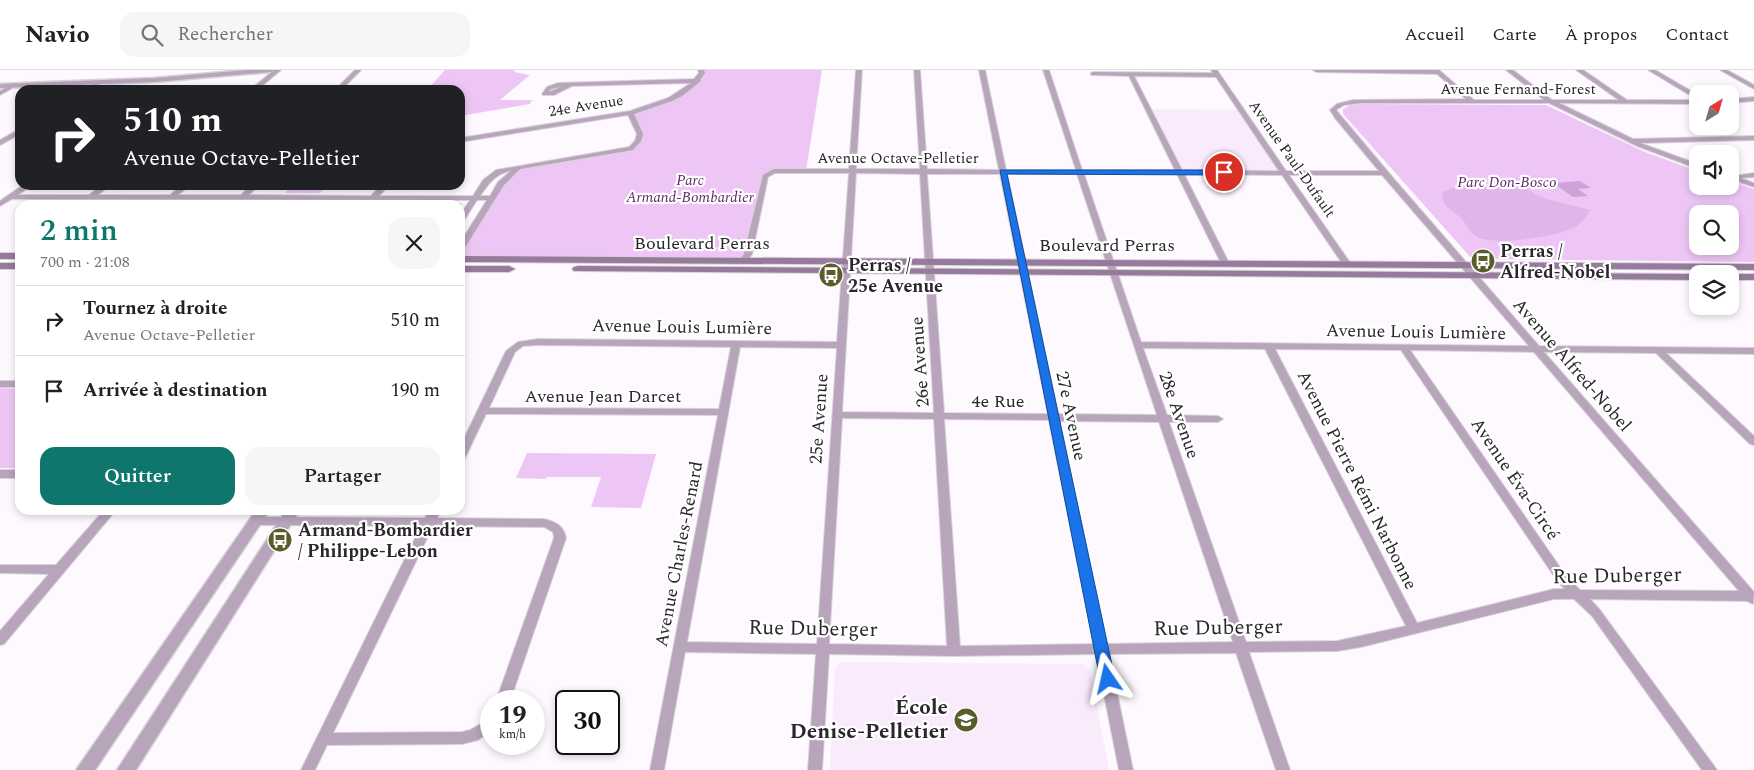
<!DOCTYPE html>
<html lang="fr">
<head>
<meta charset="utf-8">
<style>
	:root { --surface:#fff; --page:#f6f6f6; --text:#202124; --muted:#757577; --line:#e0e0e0; --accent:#0f766e }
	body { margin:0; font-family:Spectral,serif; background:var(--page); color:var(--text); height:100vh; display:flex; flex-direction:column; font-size:19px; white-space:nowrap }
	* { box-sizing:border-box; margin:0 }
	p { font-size:16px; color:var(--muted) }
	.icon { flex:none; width:28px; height:28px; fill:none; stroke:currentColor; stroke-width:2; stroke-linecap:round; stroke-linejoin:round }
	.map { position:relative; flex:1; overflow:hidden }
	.side { position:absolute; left:15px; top:130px; width:450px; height:315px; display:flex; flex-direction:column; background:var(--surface); border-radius:15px; box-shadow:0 2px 8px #0003 }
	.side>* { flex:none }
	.top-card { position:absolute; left:15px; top:15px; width:450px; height:105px; border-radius:15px; box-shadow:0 2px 8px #0003; background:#202124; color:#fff; overflow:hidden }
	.needle { width:32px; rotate:37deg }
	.buttons { position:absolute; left:1689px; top:15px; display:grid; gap:10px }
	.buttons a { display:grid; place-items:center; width:50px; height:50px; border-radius:10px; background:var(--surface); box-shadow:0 2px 8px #0003; font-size:25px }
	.speed { position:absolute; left:480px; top:620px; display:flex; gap:10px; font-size:25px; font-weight:700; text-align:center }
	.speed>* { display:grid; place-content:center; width:65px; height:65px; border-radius:50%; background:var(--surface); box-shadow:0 2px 8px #0003; line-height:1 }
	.speed small { font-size:12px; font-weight:400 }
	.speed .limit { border:2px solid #111; border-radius:8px; background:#fff; color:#111 }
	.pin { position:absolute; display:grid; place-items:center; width:42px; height:42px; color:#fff; margin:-21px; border:2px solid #fff; border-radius:50%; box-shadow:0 1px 5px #0007 }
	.me { position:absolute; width:55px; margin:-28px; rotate:349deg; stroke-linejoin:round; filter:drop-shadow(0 0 4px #0008) }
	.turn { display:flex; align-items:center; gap:18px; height:105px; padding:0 25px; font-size:22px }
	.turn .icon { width:65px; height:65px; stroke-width:2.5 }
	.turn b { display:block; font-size:35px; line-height:42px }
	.round { display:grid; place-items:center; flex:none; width:52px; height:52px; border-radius:15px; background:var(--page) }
	.summary { display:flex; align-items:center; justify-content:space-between; height:85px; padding:0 25px }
	h1 { font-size:30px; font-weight:600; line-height:38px; color:var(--accent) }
	.primary-button { display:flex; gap:10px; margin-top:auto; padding:10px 25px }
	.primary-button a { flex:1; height:58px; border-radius:15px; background:var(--accent); color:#fff; font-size:20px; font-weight:600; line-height:58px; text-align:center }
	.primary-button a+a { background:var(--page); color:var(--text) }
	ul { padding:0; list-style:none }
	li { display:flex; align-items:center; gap:15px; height:70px; padding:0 25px; border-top:1px solid var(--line) }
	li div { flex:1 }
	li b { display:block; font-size:19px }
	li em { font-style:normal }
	header { display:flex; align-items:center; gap:30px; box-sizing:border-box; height:70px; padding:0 25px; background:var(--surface); border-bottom:1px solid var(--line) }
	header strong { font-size:24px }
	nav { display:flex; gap:28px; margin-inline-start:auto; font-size:18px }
	.search { width:350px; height:45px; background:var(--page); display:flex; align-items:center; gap:12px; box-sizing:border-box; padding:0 18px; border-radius:15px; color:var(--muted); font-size:19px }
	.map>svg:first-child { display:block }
	.built { fill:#f9eafc }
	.green { fill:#eec6f6; fill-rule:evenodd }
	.forest { fill:#e1b5ea }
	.water { fill:#cea3d7 }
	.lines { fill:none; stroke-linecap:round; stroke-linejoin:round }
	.minor-casing { stroke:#d7d3d8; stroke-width:2 }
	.tertiary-casing { stroke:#d7d3d8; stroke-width:3 }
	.secondary-casing { stroke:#d7d3d8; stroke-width:2 }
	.minor { fill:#b8a5bc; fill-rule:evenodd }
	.tertiary { fill:#b8a5bc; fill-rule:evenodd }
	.secondary { fill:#977b9d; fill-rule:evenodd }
	.route { fill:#1a73e8; stroke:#114b97 }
	.labels { text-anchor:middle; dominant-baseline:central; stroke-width:4.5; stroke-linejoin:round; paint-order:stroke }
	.far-street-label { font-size:15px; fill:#2a262b; stroke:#fff }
	.far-park-label { font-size:15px; font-style:italic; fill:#5d2967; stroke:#fff }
	.street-label { font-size:18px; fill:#2a262b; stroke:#fff }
	.poi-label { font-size:18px; font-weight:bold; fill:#2a262b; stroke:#fff; text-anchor:start }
	.near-street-label { font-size:21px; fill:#2a262b; stroke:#fff }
	.near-poi-label { font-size:21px; font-weight:bold; fill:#2a262b; stroke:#fff; text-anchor:end }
</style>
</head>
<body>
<header>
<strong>Navio</strong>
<div class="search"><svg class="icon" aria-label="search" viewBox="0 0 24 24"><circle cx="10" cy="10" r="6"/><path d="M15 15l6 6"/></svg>Rechercher</div>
<nav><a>Accueil</a><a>Carte</a><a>À propos</a><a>Contact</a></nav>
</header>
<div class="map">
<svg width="1754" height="700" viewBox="0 0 1754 700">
	<rect width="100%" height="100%" fill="#fdf9fe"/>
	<!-- built -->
	<path class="built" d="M 1149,39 L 1242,40 L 1285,102 L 1181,103 Z
		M 844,592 L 1083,594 L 1090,600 L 1109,700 L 830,700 L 835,599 L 839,593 Z"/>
	<!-- green -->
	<path class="green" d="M 445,0 L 515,0 L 514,2 L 530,5 L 500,30 L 532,30 L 530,34 L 460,46 L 460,20 L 427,20 Z
		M 701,0 L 822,0 L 806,101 L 779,100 L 767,104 L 744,190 L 460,189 C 460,164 501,118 517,99 L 628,81 L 639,67 L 630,43 L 685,22 Z
		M 1363,34 L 1546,35 L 1645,82 L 1697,101 L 1698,116 L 1730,116 L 1730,111 L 1754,119 L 1754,192 L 1472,189 L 1343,44 L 1343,39 L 1351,35 ZM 1698,144 L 1730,144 L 1730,176 L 1698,176 Z
		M 292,115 L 328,115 L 320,123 L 285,123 Z
		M 277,132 L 462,133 L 460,138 L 460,135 L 274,135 Z
		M 0,318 L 20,319 L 20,398 L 0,398 Z
		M 527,383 L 656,384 L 641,438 L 591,437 L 601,407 L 547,407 L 546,409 L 516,408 Z"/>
	<!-- forest -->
	<path class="forest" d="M 1523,115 L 1535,124 L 1546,129 L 1591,140 C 1586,146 1582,153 1575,157 C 1558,167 1494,176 1477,167 C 1468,162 1467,153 1460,147 C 1451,140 1442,136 1442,124 L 1444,121 L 1457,117 Z"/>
	<!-- water -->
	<path class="water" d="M 1580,111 L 1591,118 L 1578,119 L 1588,126 L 1573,127 L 1553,113 Z"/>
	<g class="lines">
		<defs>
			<path id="minor" d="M 274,0 L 281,0 L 257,20 L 250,20 Z
				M 355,0 L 361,0 L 341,20 L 335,20 Z
				M 698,0 L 704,0 L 705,3 L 700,10 L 701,11 L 682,26 L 672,31 L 634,44 L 643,64 L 641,71 L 633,80 L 520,99 L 504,115 L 464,179 L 460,181 L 460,173 L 487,130 L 477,130 L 463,152 L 460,152 L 460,145 L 470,130 L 12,129 L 0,136 L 0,131 L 23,115 L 32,115 L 18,125 L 89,125 L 102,115 L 110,115 L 98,125 L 170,125 L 182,115 L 190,115 L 178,125 L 241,125 L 251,115 L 259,115 L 249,125 L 371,126 L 381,115 L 389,115 L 379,126 L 473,126 L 483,110 L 496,100 L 629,77 L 635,71 L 637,64 L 628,45 L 460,72 L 460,68 L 630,41 L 668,28 L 691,13 L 572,16 L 554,25 L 543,25 L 542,24 L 547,17 L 558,13 L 694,9 L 699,3 ZM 561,17 L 549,22 L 551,19 ZM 511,101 L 498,112 L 490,126 L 480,126 C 489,113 496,103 511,101 Z
				M 856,0 L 862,0 L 856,99 L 920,99 L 914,0 L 920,0 L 927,99 L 999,100 L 979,0 L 985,0 L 1006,100 L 1076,100 L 1043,0 L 1049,0 L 1082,100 L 1175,100 L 1129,6 L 1091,5 L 1091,3 L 1093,2 L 1213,3 L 1211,0 L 1217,0 L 1286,101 L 1379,101 L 1335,48 L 1330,40 L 1337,34 L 1353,30 L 1466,29 L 1437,4 L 1316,2 L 1313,0 L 1439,0 L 1474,30 L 1544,30 L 1506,0 L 1513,0 L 1552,30 L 1619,30 L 1576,0 L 1583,0 L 1627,30 L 1698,30 L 1698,34 L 1559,33 L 1633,69 L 1754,66 L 1754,70 L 1640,73 L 1698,94 L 1698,99 L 1637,76 L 1549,33 L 1361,33 L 1344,35 L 1336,40 L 1394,109 L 1539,276 L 1754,278 L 1754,284 L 1666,283 L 1754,366 L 1754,375 L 1750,374 L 1656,283 L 1544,282 L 1754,522 L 1753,534 L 1747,531 L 1590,529 L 1600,540 L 1717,700 L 1702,700 L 1592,546 L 1574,529 L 1554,529 L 1361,577 L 1337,581 L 1249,582 L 1290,700 L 1276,700 L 1236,583 L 1109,584 L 1133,700 L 1119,700 L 1096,584 L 954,586 L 829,584 L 822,700 L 808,700 L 816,584 L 685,582 L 664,700 L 650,700 L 718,345 L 486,344 L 465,388 L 460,392 L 460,377 L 506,281 L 518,272 L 538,269 L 837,272 L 849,103 L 775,103 L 768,107 L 752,184 L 747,192 L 741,192 L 740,190 L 744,184 L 763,105 L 774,99 L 849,99 ZM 1134,6 L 1216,7 L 1279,101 L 1182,100 ZM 856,103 L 920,104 L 934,343 L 842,342 ZM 927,104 L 1000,104 L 1048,344 L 944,343 ZM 1007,104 L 1077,104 L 1157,345 L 1058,344 ZM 1084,104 L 1177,104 L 1221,193 L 1225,195 L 1229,193 L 1184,104 L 1282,105 L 1344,196 L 1347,196 L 1351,194 L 1289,105 L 1382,105 L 1529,276 L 1141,272 ZM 538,275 L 731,277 L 719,339 L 489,338 L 515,282 L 523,276 ZM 740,277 L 837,278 L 817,574 L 687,572 ZM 1143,278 L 1265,279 L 1406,556 L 1337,571 L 1246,572 L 1169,352 L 1218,352 L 1223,349 L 1218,346 L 1167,345 ZM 1275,279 L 1401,280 L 1558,512 L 1565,519 L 1554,519 L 1417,553 ZM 1410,280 L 1534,282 L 1739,521 L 1580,520 L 1566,506 ZM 842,348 L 934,349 L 947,576 L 829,574 ZM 944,349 L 1049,350 L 1094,574 L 960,576 ZM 1059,351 L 1159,352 L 1233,572 L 1106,574 Z
				M 1648,0 L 1655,0 L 1698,25 L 1698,30 Z
				M 1720,0 L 1727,0 L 1754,15 L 1754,19 Z
				M 97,11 L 102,12 L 91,20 L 84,20 Z
				M 14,13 L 17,15 L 16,16 L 0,25 L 0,21 Z
				M 1754,27 L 1754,31 L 1730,33 L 1730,29 Z
				M 20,59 L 20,64 L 0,75 L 0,70 Z
				M 1754,103 L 1754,107 L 1741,108 L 1754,113 L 1754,117 L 1730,109 L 1730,105 L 1734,106 Z
				M 0,311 L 20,311 L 20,317 L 0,317 Z
				M 0,400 L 20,400 L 20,408 L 0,408 Z
				M 104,440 L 116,440 L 4,574 L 0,575 L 0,561 L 49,504 L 0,503 L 0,495 L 56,495 Z
				M 429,440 L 441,440 L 437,448 L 544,449 C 556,452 563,455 566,468 L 510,631 L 496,631 L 554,468 L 553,462 L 544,457 L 433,456 L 333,663 L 462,662 L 470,660 L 491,648 L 491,661 L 478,670 L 462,674 L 327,675 L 315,700 L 301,700 L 421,456 L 255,455 L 251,454 L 249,451 L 251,448 L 255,447 L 425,448 Z"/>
			<path id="tertiary" d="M 246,0 L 275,0 L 271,2 L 154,12 L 0,18 L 0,14 L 154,8 Z
				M 256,440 L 270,440 L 95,700 L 76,700 Z
				M 286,440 L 300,440 L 136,700 L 117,700 Z"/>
			<path id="secondary" d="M 0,183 L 20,183 L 20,189 L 0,189 Z
				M 460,186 L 1754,194 L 1754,200 L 460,192 Z
				M 0,193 L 20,193 L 20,199 L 0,199 Z
				M 460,196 L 509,196 L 515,199 L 509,202 L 460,202 Z
				M 578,196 L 1698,204 L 1699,204 L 1698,210 L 574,201 L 572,199 L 574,197 Z
				M 1729,204 L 1754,204 L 1754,210 L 1730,210 Z"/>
		</defs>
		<!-- minor casing -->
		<use href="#minor" class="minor-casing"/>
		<!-- tertiary casing -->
		<use href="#tertiary" class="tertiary-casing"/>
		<!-- secondary casing -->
		<use href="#secondary" class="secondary-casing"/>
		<!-- minor -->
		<use href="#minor" class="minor"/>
		<!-- tertiary -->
		<use href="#tertiary" class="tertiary"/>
		<!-- secondary -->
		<use href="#secondary" class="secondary"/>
	</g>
	<!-- route -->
	<path class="route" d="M 1000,100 L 1224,100 L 1228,102 L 1224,105 L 1007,104 L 1115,609 L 1113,614 L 1108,616 L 1102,614 L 1100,609 Z"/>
	<!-- icons -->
	<defs>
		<symbol id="bus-disc" viewBox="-11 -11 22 22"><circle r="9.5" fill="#5a5c29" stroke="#fff"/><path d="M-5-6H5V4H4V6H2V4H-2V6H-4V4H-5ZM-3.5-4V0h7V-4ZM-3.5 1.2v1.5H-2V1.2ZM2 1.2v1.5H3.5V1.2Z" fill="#fff"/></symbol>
		<symbol id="school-disc" viewBox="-11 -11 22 22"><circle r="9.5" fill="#5a5c29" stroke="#fff"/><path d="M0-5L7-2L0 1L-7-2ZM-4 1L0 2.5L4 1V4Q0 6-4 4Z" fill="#fff"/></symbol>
	</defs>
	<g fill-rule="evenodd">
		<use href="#bus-disc" x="1469" y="177" width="28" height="28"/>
		<use href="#bus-disc" x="817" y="191" width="28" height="28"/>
		<use href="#bus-disc" x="266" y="456" width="28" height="28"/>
		<use href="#school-disc" x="952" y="636" width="28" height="28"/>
	</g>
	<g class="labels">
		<!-- far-street labels -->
		<g class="far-street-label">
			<text x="1518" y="19">Avenue Fernand-Forest</text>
			<text transform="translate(586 36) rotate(-9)">24e Avenue</text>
			<text x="898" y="88">Avenue Octave-Pelletier</text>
			<text transform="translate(1292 89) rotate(55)">Avenue Paul-Dufault</text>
		</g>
		<!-- far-park labels -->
		<g class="far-park-label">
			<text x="690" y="110">Parc<tspan x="690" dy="17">Armand-Bombardier</tspan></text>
			<text x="1507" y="112">Parc Don-Bosco</text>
		</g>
		<!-- street labels -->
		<g class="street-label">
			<text x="702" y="173">Boulevard Perras</text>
			<text x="1107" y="175">Boulevard Perras</text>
			<text transform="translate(682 257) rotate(1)">Avenue Louis Lumière</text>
			<text transform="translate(1416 262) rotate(1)">Avenue Louis Lumière</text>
			<text transform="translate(920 292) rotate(-94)">26e Avenue</text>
			<text transform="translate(1572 295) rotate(49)">Avenue Alfred-Nobel</text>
			<text x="603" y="326">Avenue Jean Darcet</text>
			<text x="998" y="331">4e Rue</text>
			<text transform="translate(1179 345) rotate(71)">28e Avenue</text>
			<text transform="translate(1071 346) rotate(78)">27e Avenue</text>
			<text transform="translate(819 349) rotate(-86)">25e Avenue</text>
			<text transform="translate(1515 409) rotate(56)">Avenue Éva-Circé</text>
			<text transform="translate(1357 410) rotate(63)">Avenue Pierre Rémi Narbonne</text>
			<text transform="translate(679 484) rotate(-79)">Avenue Charles-Renard</text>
		</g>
		<!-- poi labels -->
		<g class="poi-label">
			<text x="1500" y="181">Perras /<tspan x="1500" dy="21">Alfred-Nobel</tspan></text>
			<text x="848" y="195">Perras /<tspan x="848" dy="21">25e Avenue</tspan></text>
			<text x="298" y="460">Armand-Bombardier<tspan x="298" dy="21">/ Philippe-Lebon</tspan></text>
		</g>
		<!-- near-street labels -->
		<g class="near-street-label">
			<text transform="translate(1617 506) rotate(-1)">Rue Duberger</text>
			<text transform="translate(1218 558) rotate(-1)">Rue Duberger</text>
			<text transform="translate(813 559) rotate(1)">Rue Duberger</text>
		</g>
		<!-- near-poi labels -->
		<g class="near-poi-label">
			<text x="948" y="638">École<tspan x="948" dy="24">Denise-Pelletier</tspan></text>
		</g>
	</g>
</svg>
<div class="buttons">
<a><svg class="needle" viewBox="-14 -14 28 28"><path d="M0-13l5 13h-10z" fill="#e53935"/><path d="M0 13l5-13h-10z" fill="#757577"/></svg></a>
<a><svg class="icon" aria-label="sound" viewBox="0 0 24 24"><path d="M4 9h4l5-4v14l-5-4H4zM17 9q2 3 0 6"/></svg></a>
<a><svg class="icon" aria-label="search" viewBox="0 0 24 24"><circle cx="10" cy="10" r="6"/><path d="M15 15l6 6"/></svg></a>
<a><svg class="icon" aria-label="layers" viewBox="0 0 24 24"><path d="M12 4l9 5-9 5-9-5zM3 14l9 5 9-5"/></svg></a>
</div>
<div class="speed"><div>19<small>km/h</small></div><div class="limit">30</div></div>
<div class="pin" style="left:1224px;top:102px;background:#d93025"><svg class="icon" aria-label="arrive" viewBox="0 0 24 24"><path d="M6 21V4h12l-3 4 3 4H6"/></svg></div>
<svg class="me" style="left:1108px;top:609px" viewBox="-20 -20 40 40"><path d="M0-17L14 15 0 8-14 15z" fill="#1a73e8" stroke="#fff" stroke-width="4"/></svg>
<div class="top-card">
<div class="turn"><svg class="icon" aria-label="right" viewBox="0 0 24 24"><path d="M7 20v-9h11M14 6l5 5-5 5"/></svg><div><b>510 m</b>Avenue Octave-Pelletier</div></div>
</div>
<section class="side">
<div class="summary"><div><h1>2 min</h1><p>700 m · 21:08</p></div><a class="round"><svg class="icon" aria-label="close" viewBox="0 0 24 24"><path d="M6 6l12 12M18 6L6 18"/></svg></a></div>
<ul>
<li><svg class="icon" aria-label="right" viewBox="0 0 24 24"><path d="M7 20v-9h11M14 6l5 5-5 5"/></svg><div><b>Tournez à droite</b><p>Avenue Octave-Pelletier</p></div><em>510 m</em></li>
<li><svg class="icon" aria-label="arrive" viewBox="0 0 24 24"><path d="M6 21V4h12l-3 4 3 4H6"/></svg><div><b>Arrivée à destination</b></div><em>190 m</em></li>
</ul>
<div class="primary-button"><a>Quitter</a><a>Partager</a></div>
</section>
</div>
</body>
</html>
